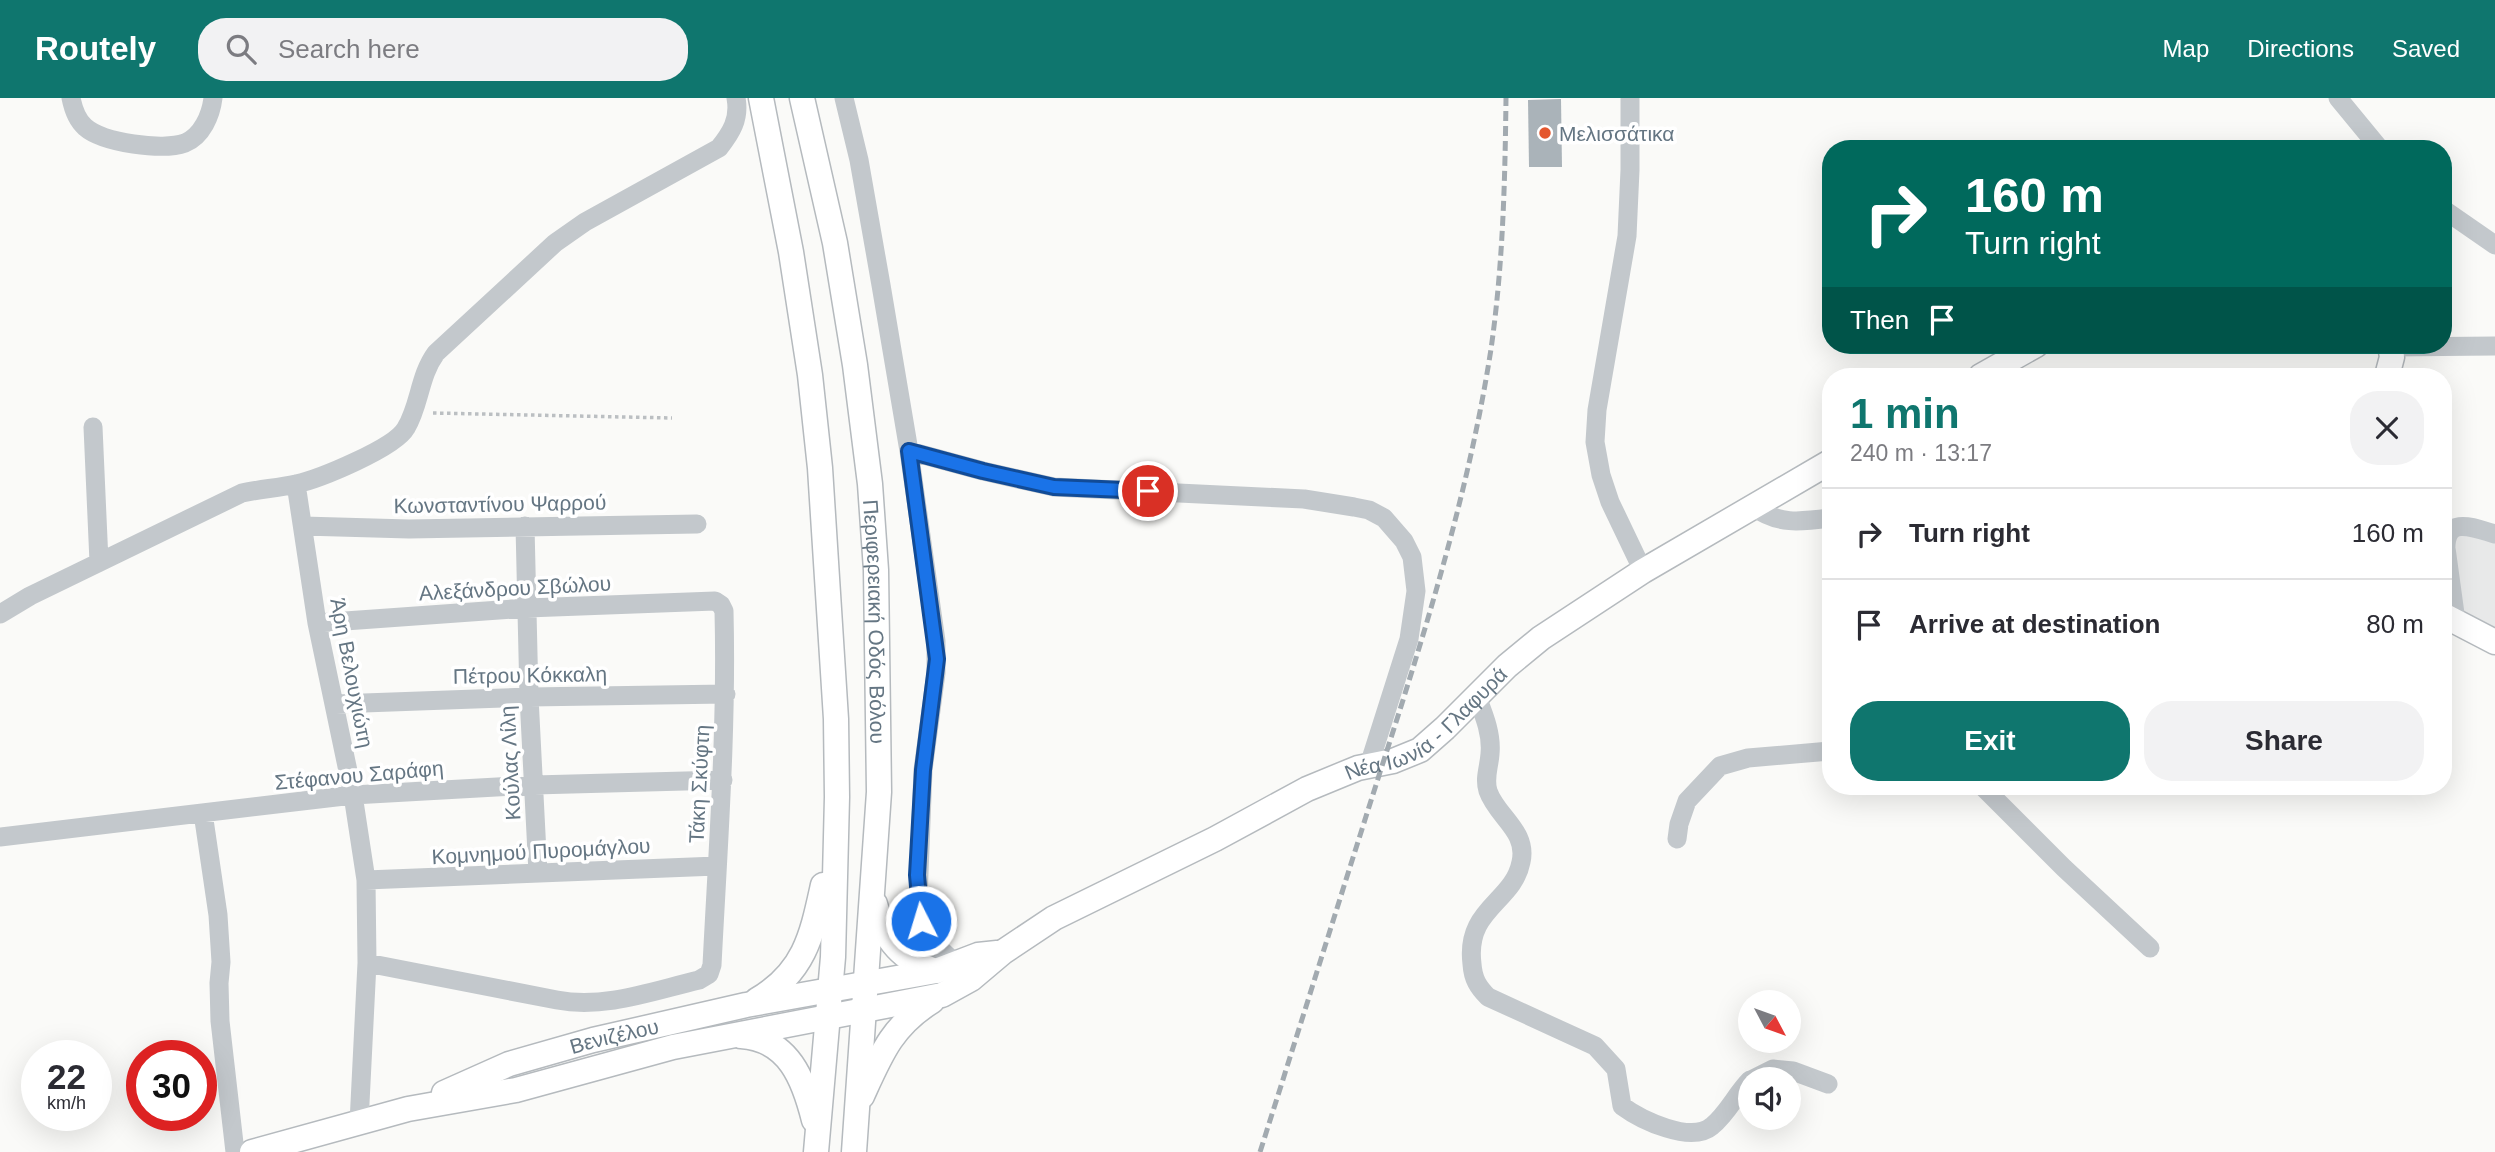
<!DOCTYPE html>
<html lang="en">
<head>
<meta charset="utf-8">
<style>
	:root { --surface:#fff; --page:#f2f2f3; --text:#2b2b33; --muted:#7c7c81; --line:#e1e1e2; --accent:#0f766e }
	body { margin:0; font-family:Helvetica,sans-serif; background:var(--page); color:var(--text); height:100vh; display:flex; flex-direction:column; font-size:26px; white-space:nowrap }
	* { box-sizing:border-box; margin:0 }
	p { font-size:23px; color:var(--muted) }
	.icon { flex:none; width:38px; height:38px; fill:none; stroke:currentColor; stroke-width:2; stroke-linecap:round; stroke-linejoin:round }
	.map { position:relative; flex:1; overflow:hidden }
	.panel { position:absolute; left:1822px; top:270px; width:630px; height:427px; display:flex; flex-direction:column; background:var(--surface); border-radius:28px; box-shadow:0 7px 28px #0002 }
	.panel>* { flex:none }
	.guide { position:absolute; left:1822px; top:42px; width:630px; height:214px; border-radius:28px; box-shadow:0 7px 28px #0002; background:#00695c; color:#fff; overflow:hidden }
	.needle { width:46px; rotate:131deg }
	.tools { position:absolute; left:1738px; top:892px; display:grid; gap:14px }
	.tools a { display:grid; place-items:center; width:63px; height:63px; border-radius:50%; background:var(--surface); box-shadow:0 7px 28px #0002; font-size:35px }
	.speed { position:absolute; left:21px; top:942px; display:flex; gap:14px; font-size:35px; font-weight:700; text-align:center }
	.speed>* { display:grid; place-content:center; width:91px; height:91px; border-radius:50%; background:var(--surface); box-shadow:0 7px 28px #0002; line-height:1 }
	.speed small { font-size:18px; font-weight:400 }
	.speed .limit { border:10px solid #d22; background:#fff; color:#111 }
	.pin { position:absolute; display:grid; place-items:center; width:60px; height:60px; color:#fff; margin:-30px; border:4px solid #fff; border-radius:50%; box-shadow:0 2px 7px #0007 }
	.me { position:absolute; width:77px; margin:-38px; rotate:355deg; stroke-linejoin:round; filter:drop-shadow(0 0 5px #0008) }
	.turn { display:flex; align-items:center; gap:24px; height:147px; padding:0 28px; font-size:32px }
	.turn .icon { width:91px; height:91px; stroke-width:2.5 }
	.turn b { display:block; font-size:49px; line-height:60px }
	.then { display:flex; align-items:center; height:66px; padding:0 28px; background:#0003; gap:14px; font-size:26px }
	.round { display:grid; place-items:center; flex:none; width:74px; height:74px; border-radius:28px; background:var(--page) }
	.head { display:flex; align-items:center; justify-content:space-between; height:119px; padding:0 28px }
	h1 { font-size:42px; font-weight:700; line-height:52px; color:var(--accent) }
	.cta { display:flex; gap:14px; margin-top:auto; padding:14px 28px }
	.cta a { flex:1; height:80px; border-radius:28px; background:var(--accent); color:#fff; font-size:28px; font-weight:700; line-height:80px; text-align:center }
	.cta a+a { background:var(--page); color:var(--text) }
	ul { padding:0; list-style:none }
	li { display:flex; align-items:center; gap:21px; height:91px; padding:0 28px; border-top:2px solid var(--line) }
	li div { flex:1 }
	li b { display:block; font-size:26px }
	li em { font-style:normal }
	header { display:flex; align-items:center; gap:42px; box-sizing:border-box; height:98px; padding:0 35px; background:var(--accent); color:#fff }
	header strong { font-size:33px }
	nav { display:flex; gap:38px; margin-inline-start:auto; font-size:24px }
	.search { width:490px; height:63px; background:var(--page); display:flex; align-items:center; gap:18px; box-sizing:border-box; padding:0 24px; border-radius:28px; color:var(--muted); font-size:26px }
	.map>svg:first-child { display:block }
	.built { fill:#e8e9e9 }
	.building { fill:#aab3b9 }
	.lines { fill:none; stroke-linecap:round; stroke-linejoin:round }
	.major-casing { stroke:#b5babe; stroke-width:27 }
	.path { stroke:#bbbfc2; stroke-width:3.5; stroke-dasharray:3.5 3.5; stroke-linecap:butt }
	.minor { stroke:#c3c8cc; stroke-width:19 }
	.major { stroke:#fff; stroke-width:24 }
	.rail { stroke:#a2aab0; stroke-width:5; stroke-dasharray:10 5; stroke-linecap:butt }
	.route-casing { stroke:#114b97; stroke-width:18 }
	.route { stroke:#1a73e8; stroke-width:12 }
	.poi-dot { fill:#e4572e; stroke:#fff; stroke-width:2.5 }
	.labels { text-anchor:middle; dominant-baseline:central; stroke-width:7; stroke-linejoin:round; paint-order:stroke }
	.poi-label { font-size:21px; fill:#657683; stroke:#fff; text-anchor:start }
	.street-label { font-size:21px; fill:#657683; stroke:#fff }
</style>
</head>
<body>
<header>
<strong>Routely</strong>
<div class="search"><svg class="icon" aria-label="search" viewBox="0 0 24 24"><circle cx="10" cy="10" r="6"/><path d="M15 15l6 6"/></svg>Search here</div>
<nav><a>Map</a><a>Directions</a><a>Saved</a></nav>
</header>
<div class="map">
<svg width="2495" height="1054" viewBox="0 0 2495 1054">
	<rect width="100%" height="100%" fill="#fafaf8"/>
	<!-- built -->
	<path class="built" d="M 2455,436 L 2495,440 L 2495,536 L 2457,510 Z"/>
	<!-- building -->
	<path class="building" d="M 1561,1 L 1562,69 L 1529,69 L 1528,2 Z"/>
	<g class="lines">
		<defs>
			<g id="major">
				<path d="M 761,0 L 791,154 L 810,277 L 820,370 L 836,621 L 837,699 L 833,859 L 816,1054"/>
				<path id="s1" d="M 802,0 L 835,145 L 855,267 L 870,386 L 876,472 L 879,694 L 854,1054"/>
				<path d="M 1981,278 L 2036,247"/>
				<path d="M 2387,278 L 2392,259 L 2390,247"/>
				<path d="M 2443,517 L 2495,544"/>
				<path d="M 875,806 C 883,840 901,863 936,873"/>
				<path d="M 757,902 C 805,874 812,837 823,787"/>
				<path d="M 741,938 C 789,941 804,982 814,1022"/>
				<path id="s2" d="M 444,995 L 509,966 L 593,942 L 746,907 L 936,873 L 978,857 L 997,855"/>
				<path d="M 862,998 C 881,956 892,928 932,903"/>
				<path id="s3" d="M 252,1054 L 408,1011 L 516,992 L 673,949 L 942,897 L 971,881 L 1003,854 L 1054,820 L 1215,741 L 1307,691 L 1358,670 L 1393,663 L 1420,652 L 1445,630 L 1507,568 L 1541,540 L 1643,473 L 1830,364"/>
			</g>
		</defs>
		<!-- major casing -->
		<use href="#major" class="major-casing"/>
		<!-- path -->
		<path class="path" d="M 433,315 L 672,320"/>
		<!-- minor -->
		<path class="minor" d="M 71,0 C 73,10 77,22 85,29 C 103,45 163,53 185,45 C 202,38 211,17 213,0
			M 844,0 L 859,62 L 881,187 L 909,353 L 936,543 L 936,575 L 923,672 L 918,801 L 921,823 L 928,839 L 956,866
			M 1630,0 L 1630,72 L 1627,138 L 1597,312 L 1595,344 L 1601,377 L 1610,404 L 1643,473
			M 2338,0 L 2380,51
			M 2443,111 L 2495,147
			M 2391,249 L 2495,248
			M 93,329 L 99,464
			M 909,353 L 983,373 L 1054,389 L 1304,401 L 1354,409 L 1369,412 L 1384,420 L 1404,443 L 1412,459 L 1416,493 L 1409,541 L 1369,667
			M 296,386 L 317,525 L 353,697 L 366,782 L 367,865 L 359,1025
			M 1752,408 C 1778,427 1800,424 1830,420
			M 303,428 L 409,431 L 697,426
			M 525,428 L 529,599 L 538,775
			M 0,516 L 30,498 L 242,395 C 260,391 278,390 296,386 C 319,381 395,350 406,330 C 420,307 419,278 436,255 L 555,145 L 585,124 L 719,50 C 731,35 740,21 736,0
			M 2456,523 L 2446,450 C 2446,417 2474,430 2495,436
			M 317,525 L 527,510 L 715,503 L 721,507 L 724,513 C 727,631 718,749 712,867 L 709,876 L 699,882 C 652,893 605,911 557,902 L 367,865
			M 1477,599 C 1484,617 1492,636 1490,656 C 1489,670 1484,680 1488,693 C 1497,719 1528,733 1521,764 C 1513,805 1465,810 1472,866 C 1473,881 1478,889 1488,899 L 1595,948 L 1616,971 L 1622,1008 C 1641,1022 1691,1046 1712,1028 C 1728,1015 1736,996 1750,982
			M 336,606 L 529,599 L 726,596
			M 1982,688 L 2064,770 L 2150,850
			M 203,715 L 218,817 L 221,864 L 219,885 L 220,923 L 235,1054
			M 0,739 L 353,697 L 534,687 L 723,682
			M 1677,741 L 1679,726 L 1687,703 L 1720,668 L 1748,660 L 1830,653
			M 366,782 L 717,768
			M 1751,982 L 1773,971 L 1793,973 L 1828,986"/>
		<!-- major -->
		<use href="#major" class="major"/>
		<!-- rail -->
		<path class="rail" d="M 1260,1054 C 1301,925 1341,797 1382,668 C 1426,531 1469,393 1491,251 C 1503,167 1505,84 1506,0"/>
	</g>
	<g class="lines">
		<defs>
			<path id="route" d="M 921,823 L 917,777 L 923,672 L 937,561 L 909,353 L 983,373 L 1054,389 L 1148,393"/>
		</defs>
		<!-- route casing -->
		<use href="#route" class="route-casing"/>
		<!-- route -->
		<use href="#route" class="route"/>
	</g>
	<!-- markers -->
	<circle class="poi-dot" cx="1545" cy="35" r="7"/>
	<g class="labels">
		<!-- poi labels -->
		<g class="poi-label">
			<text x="1559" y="35">Μελισσάτικα</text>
		</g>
		<!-- street labels -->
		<g class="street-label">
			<text transform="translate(500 406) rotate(-1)">Κωνσταντίνου Ψαρρού</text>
			<text transform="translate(515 490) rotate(-3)">Αλεξάνδρου Σβώλου</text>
			<text stroke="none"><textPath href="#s1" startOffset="530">Περιφερειακή Οδός Βόλου</textPath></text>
			<text transform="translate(352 575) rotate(79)">Άρη Βελουχιώτη</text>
			<text transform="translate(530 577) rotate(-1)">Πέτρου Κόκκαλη</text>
			<text stroke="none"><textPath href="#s3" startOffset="1267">Νέα Ιωνία - Γλαφυρά</textPath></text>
			<text transform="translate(510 665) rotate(-93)">Κούλας Λίλη</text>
			<text transform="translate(359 677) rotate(-5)">Στέφανου Σαράφη</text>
			<text transform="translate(699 686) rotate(-87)">Τάκη Σκύφτη</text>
			<text transform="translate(541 753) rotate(-3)">Κομνημού Πυρομάγλου</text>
			<text stroke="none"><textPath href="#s2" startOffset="180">Βενιζέλου</textPath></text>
		</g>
	</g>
</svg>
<div class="tools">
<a><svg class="needle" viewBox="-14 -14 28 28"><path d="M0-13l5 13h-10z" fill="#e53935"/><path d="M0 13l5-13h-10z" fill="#7c7c81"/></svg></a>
<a><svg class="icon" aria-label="sound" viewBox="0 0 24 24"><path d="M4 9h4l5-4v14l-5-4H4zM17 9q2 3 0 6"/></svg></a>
</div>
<div class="speed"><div>22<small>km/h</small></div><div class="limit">30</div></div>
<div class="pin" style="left:1148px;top:393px;background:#d93025"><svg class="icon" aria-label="arrive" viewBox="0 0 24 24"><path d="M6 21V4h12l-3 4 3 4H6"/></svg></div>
<svg class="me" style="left:921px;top:823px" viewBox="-20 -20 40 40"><circle r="17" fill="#1a73e8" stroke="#fff" stroke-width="3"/><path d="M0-11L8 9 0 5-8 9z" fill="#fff"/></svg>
<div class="guide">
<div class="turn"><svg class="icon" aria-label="right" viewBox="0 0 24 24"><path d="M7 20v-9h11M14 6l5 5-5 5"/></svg><div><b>160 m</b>Turn right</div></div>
<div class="then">Then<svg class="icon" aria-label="arrive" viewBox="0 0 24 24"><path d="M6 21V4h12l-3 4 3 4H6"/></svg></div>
</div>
<section class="panel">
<div class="head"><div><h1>1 min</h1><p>240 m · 13:17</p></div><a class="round"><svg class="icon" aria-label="close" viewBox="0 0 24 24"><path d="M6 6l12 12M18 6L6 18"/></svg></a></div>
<ul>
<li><svg class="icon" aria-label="right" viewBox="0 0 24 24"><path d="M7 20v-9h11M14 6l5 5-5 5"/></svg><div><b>Turn right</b></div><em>160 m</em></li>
<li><svg class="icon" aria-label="arrive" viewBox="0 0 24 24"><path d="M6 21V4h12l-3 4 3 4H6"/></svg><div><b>Arrive at destination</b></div><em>80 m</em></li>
</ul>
<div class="cta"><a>Exit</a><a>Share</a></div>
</section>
</div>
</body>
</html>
